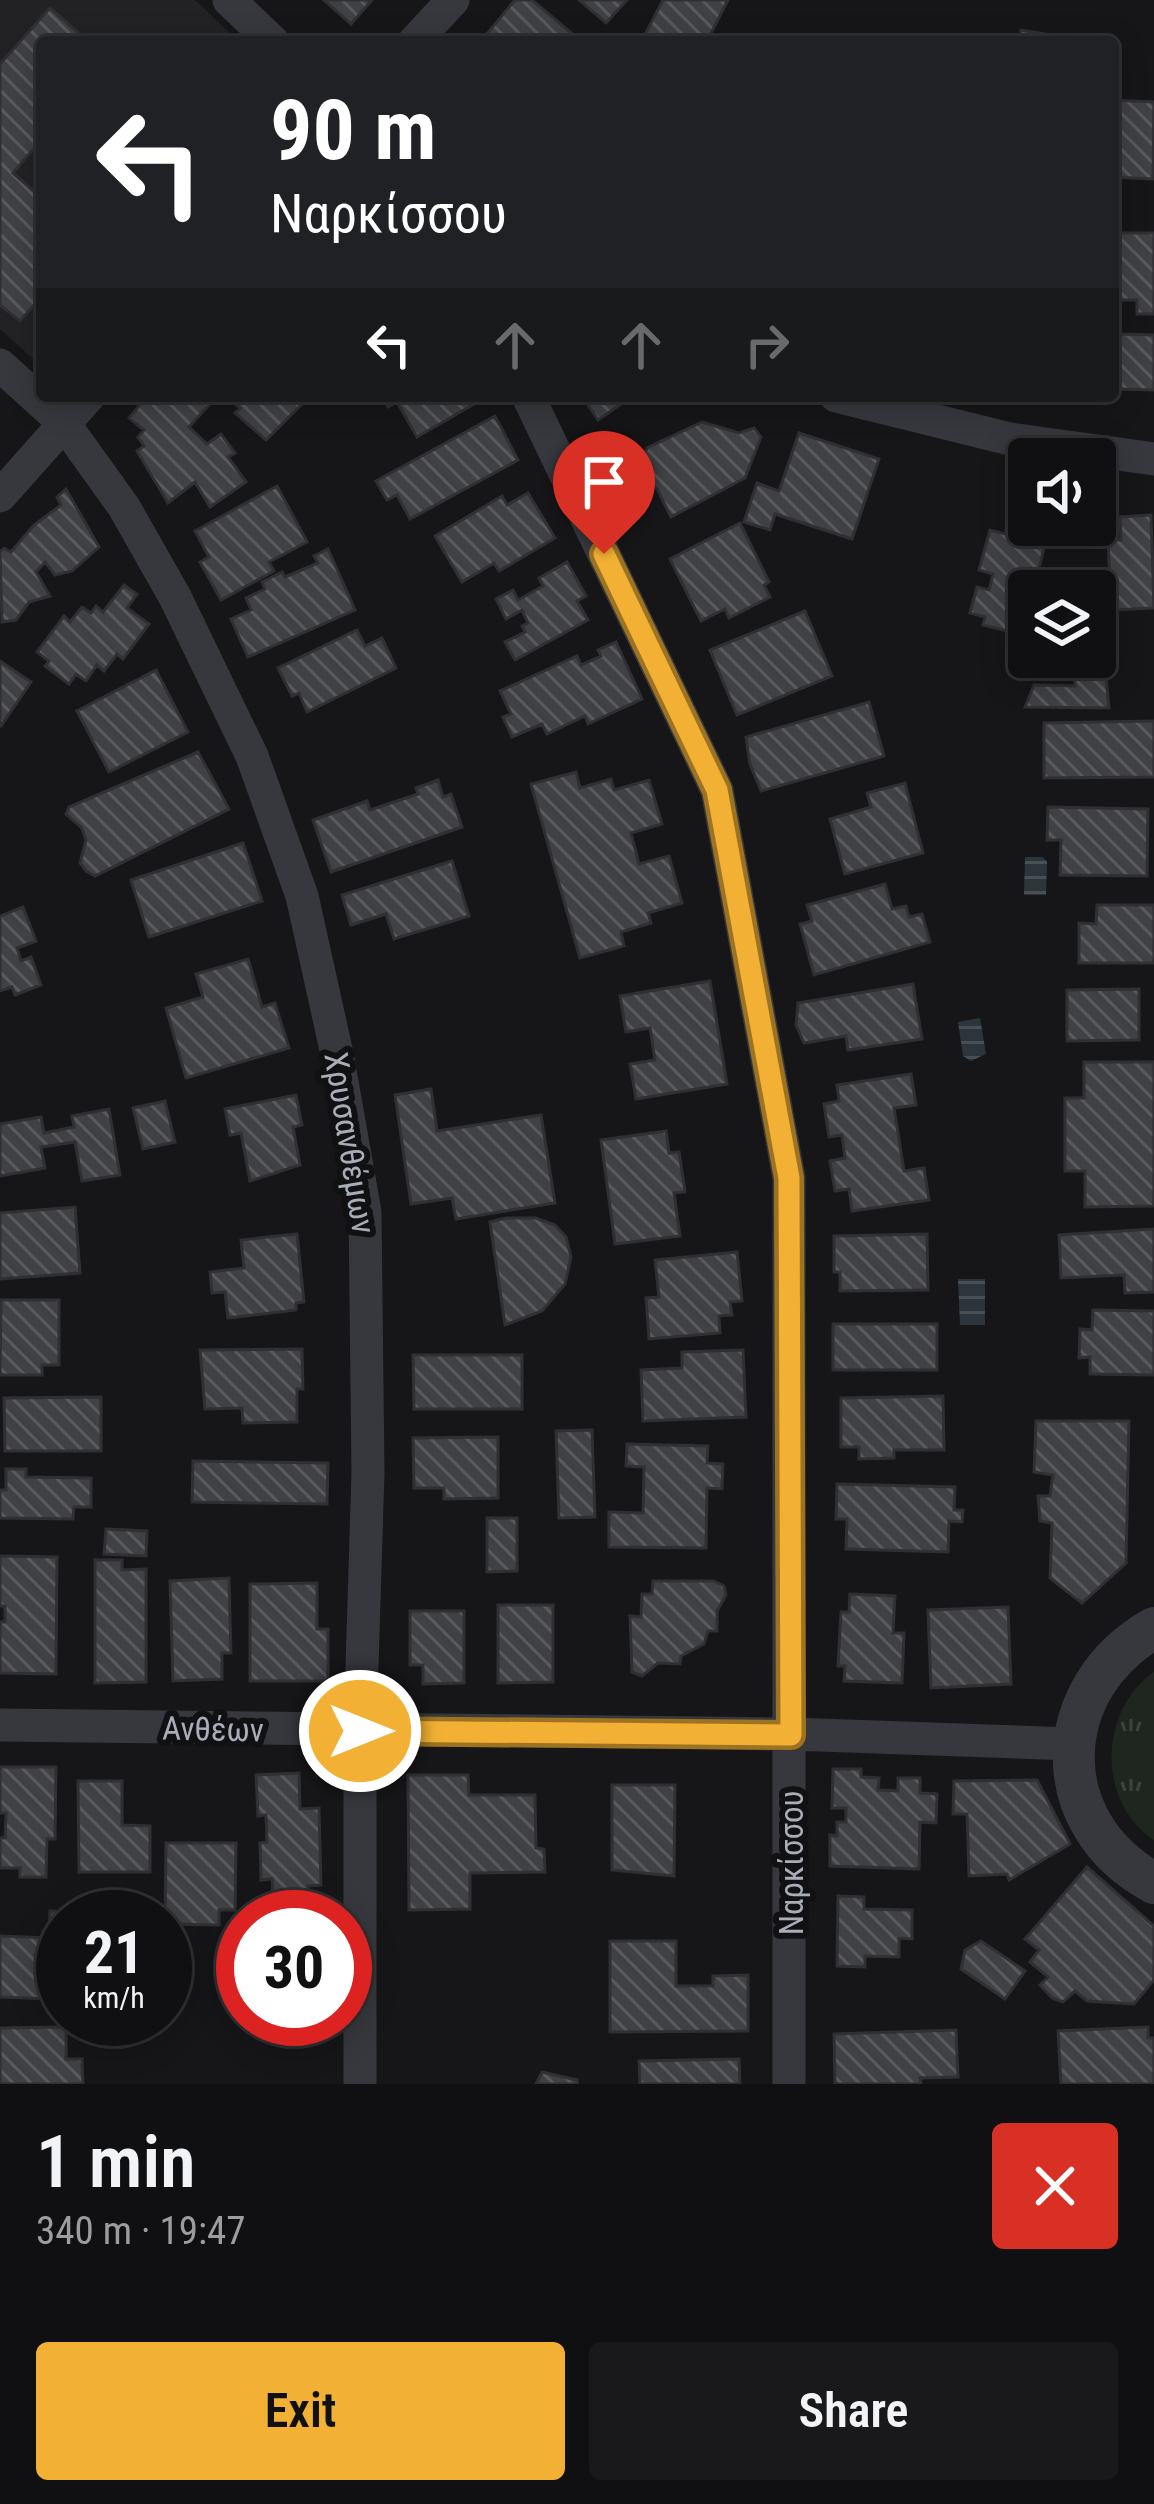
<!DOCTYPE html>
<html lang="en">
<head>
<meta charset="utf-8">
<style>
	:root { --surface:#101012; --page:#19191b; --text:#f1f3f6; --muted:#9c9d9f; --line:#303032; --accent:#f2b134 }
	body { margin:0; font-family:"Roboto Condensed",sans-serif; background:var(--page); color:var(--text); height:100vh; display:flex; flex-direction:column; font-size:45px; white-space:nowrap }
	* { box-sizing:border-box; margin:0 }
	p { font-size:39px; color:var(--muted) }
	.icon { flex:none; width:66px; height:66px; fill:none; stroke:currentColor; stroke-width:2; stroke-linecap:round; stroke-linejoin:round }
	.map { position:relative; height:2084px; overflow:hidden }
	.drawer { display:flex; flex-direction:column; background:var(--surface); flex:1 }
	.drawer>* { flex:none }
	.hud { position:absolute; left:36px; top:36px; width:1083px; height:366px; border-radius:12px; box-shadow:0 6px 30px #0003,0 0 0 3px var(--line); background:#202124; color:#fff; overflow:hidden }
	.controls { position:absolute; left:1008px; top:438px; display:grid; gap:24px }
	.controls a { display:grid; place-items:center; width:108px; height:108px; border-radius:12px; background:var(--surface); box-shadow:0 6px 30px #0003,0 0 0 3px var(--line); font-size:60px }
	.speed { position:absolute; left:36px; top:1890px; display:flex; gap:24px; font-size:60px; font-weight:700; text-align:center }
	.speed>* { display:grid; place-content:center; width:156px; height:156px; border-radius:50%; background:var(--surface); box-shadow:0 6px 30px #0003,0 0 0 3px var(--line); line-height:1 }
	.speed small { font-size:30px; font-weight:400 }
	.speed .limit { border:18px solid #d22; background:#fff; color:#111 }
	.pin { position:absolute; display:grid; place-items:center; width:102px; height:102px; color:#fff; margin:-123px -51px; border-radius:50% 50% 50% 0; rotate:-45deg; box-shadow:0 0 12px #0007 }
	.pin .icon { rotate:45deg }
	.me { position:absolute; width:132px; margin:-66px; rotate:90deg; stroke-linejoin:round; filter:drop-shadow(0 0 9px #0008) }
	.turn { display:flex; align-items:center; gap:42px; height:252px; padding:0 36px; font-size:54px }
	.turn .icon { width:156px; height:156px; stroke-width:2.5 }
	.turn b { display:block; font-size:84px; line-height:102px }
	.lanes { display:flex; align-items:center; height:114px; padding:0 36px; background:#0003; justify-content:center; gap:60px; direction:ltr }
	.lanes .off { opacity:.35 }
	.round { display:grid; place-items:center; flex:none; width:126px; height:126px; border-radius:12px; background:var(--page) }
	.overview { display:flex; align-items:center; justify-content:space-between; height:204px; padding:0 36px }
	h1 { font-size:72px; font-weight:600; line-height:90px }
	.primary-button { display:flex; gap:24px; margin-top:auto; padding:24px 36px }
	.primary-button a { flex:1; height:138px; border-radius:12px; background:var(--accent); color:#111; font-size:48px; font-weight:600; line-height:138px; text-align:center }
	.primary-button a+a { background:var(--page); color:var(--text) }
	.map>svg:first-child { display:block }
	.built { fill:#222225 }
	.park { fill:url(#park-tufts) }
	.water { fill:url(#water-rules) }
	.building { fill:url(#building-back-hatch); stroke:#303034; stroke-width:3 }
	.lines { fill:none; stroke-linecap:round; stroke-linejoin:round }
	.minor { stroke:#37383d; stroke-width:33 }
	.tertiary { stroke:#37383d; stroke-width:42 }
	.route-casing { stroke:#9d7322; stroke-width:30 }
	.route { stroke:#f2b134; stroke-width:21 }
	.labels { text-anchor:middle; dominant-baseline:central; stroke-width:12; stroke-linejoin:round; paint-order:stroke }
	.street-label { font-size:33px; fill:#a8adb8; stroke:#111113 }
</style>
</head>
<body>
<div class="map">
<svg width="1154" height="2084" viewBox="0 0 1154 2084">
	<defs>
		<pattern id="park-tufts" width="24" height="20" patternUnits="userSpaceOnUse" patternTransform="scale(3)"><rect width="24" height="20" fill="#1e261f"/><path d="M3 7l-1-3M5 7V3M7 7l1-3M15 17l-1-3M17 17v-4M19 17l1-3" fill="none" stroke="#3c433d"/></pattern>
		<pattern id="water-rules" width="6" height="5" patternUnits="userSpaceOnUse" patternTransform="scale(3)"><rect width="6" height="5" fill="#2c353c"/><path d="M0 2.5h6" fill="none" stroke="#485056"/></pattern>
		<pattern id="building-back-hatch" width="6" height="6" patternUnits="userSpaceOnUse" patternTransform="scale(3)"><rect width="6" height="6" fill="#404145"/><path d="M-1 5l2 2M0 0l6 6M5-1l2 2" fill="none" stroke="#595a5e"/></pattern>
	</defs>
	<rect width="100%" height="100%" fill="#161618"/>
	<!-- built -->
	<path class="built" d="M 0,0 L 195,0 L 239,42 L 42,42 L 42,367 L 0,329 Z"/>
	<!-- park -->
	<path class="park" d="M 1154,1672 L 1154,1840 C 1096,1802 1099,1710 1154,1672 Z"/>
	<!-- water -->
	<path class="water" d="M 1025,857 L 1042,857 L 1047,861 L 1046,895 L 1024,895 Z
		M 980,1018 L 986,1054 L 971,1061 L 963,1056 L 958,1022 Z
		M 958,1279 L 985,1279 L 985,1325 L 960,1325 Z"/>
	<!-- building -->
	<path class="building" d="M 324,0 L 372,0 L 351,24 Z
		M 515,0 L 532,0 L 575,36 L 570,42 L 480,42 Z
		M 579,0 L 627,0 L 606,23 Z
		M 663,0 L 728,0 L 709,37 L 719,42 L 641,42 Z
		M 50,8 L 89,42 L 42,42 L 42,139 L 13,173 L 42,198 L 42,296 L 20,321 L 0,305 L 0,64 Z
		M 1021,30 L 1051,35 L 1049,42 L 1019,42 Z
		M 1113,100 L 1154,102 L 1153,179 L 1113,177 Z
		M 1113,233 L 1154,233 L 1154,314 L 1137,314 L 1137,300 L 1113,300 Z
		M 1118,334 L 1154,335 L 1154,390 L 1116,389 Z
		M 147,396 L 198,396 L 209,405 L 189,427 L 207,444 L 221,434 L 235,453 L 228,457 L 246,482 L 210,507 L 195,482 L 168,503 L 137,451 L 144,446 L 138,437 L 144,430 L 129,418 Z
		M 226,396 L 295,396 L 303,403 L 266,440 L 235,413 L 240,408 Z
		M 381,396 L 488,396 L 417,437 L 397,402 L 388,407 Z
		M 582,396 L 633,396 L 598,420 Z
		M 495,416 L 518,460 L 410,519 L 397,495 L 387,500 L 376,481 Z
		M 702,422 L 739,433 L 754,428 L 761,437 L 745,478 L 671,517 L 657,489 L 640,477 L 639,464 L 647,448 Z
		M 799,433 L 879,459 L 852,539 L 775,514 L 770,530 L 744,522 L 757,483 L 779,491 Z
		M 277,486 L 307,542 L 269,562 L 274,571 L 221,600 L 200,562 L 209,557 L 195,531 Z
		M 66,489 L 99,547 L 72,571 L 55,575 L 45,562 L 36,572 L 50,596 L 29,602 L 16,620 L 2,622 L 0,552 L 4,548 L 11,552 L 34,525 L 61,505 L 57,497 Z
		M 528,493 L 555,538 L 499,571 L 494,563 L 462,582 L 435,536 L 502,496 L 507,505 Z
		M 1015,498 L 1029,501 L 1029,525 L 1050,525 L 1033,591 L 1029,591 L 1022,635 L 983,625 L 985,617 L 970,613 L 977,587 L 989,590 L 993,574 L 979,570 L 990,530 L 1005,534 Z
		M 1151,515 L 1154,608 L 1111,610 L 1108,540 L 1121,540 L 1120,517 Z
		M 740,523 L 769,582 L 764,585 L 770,597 L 729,618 L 725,609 L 701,621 L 670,559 Z
		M 328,549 L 355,610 L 248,657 L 231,619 L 251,610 L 246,598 L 265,589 L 262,582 L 282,572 L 285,577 L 318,563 L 314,556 Z
		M 567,562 L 586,596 L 577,601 L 588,620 L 515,660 L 505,642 L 525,632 L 522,626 L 528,623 L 522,610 L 506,619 L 496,599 L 513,590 L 518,600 L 543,586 L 539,578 Z
		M 124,585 L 137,594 L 127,608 L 149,624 L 123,659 L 117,654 L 104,671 L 97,665 L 86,681 L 76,674 L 69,684 L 45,666 L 49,661 L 37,652 L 64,616 L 70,622 L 82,607 L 91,613 L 96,606 L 103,612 Z
		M 805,611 L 832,676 L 737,715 L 710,650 Z
		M 357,630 L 365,646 L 382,638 L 396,668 L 307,712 L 299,693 L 292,696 L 278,668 Z
		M 616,642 L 642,699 L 588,724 L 585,716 L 547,734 L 542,724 L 512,737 L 503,717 L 511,714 L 500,691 L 577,656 L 581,665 L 601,656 L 598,650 Z
		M 1103,645 L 1109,708 L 1025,707 L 1034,685 L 1075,686 L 1075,657 L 1095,657 L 1095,646 Z
		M 0,661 L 31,682 L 1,726 L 0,726 Z
		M 156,670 L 188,732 L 109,772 L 77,711 Z
		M 869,702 L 884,756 L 761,791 L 750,764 L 746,737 Z
		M 1154,721 L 1154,777 L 1044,778 L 1044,723 Z
		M 198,752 L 229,809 L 95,876 L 86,871 L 80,863 L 86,840 L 82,828 L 66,814 L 69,807 Z
		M 576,772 L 580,788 L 611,779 L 614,790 L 649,780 L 662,824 L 631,833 L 639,864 L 669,856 L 682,903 L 648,913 L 651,923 L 621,932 L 624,946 L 580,958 L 531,784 Z
		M 438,780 L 443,797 L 451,794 L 462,827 L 331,872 L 313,820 L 367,801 L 370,810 L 418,794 L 416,788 Z
		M 905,783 L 923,853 L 845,874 L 830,819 L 871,807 L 867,793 Z
		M 1048,807 L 1148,809 L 1147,876 L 1060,875 L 1061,840 L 1047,840 Z
		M 243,843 L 262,901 L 149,937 L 131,880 Z
		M 452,861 L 469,916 L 394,939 L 386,914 L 351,925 L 342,895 Z
		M 885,884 L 892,909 L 906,906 L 909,917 L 922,914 L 930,942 L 814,975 L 800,924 L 812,921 L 807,905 Z
		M 1097,905 L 1154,905 L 1154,963 L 1079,963 L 1079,923 L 1096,924 Z
		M 23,907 L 36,941 L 17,948 L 21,961 L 31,957 L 41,985 L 15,995 L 12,987 L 0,991 L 0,916 Z
		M 248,959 L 262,1007 L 275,1003 L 289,1048 L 186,1078 L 166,1008 L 203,997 L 196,974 Z
		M 710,981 L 727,1084 L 636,1099 L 630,1064 L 655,1060 L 650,1028 L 626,1032 L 620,996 Z
		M 913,984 L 922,1039 L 848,1050 L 846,1036 L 804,1043 L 796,1025 L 798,1003 Z
		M 1139,989 L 1139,1040 L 1067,1041 L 1067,990 Z
		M 1084,1062 L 1154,1062 L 1154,1206 L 1085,1207 L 1085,1171 L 1065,1171 L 1065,1098 L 1084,1098 Z
		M 911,1074 L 916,1105 L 894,1108 L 904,1171 L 924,1168 L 929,1200 L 852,1211 L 849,1189 L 835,1191 L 830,1161 L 845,1158 L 842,1135 L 829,1137 L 824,1104 L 839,1101 L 837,1085 Z
		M 431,1089 L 437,1131 L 541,1115 L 555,1203 L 456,1219 L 452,1198 L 411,1204 L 395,1095 Z
		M 296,1095 L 302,1125 L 293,1127 L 300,1165 L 250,1181 L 241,1133 L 230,1135 L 225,1109 Z
		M 165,1101 L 175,1142 L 143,1149 L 133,1108 Z
		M 109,1109 L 120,1175 L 82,1181 L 75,1142 L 41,1147 L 45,1168 L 0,1176 L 0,1124 L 41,1117 L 44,1133 L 74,1127 L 72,1116 Z
		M 666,1131 L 669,1153 L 679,1152 L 685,1192 L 674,1193 L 680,1236 L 615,1244 L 601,1140 Z
		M 75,1207 L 80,1273 L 0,1279 L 0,1213 Z
		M 506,1218 L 536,1218 L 555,1225 L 566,1237 L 571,1257 L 565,1284 L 542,1311 L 505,1325 L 490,1222 Z
		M 1154,1229 L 1154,1292 L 1125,1293 L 1124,1275 L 1061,1278 L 1059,1235 Z
		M 297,1234 L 304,1302 L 296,1303 L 296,1310 L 228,1318 L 225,1292 L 212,1293 L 210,1272 L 244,1268 L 241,1240 Z
		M 927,1234 L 928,1290 L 840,1291 L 840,1272 L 834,1272 L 834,1236 Z
		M 737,1252 L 742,1301 L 730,1302 L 732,1315 L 719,1316 L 720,1333 L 649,1339 L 646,1298 L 659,1297 L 655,1260 Z
		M 1,1300 L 59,1300 L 59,1365 L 42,1365 L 42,1375 L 0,1375 Z
		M 1093,1310 L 1154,1311 L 1154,1375 L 1090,1374 L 1090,1357 L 1079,1358 L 1080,1329 L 1092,1330 Z
		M 833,1324 L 937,1324 L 937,1370 L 833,1370 Z
		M 302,1349 L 303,1389 L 297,1389 L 297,1422 L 243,1423 L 242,1408 L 205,1409 L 200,1350 Z
		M 743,1350 L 746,1417 L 643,1421 L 641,1370 L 682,1368 L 682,1352 Z
		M 413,1355 L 522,1355 L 522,1409 L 414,1409 Z
		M 943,1396 L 944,1450 L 894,1450 L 894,1458 L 859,1459 L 859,1447 L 841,1447 L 841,1398 Z
		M 101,1397 L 101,1451 L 5,1451 L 4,1398 Z
		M 1036,1421 L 1129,1421 L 1126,1563 L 1082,1603 L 1050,1578 L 1052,1523 L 1040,1521 L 1038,1496 L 1050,1496 L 1053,1475 L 1034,1472 Z
		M 592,1430 L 595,1517 L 559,1518 L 556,1431 Z
		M 498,1437 L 498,1498 L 444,1499 L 444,1488 L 414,1488 L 413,1438 Z
		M 627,1444 L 708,1446 L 707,1463 L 723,1464 L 722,1489 L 707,1488 L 706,1548 L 609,1547 L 609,1512 L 643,1513 L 644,1467 L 626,1466 Z
		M 193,1461 L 328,1463 L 327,1504 L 192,1502 Z
		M 6,1469 L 26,1469 L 26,1477 L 91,1478 L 91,1507 L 74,1507 L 73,1519 L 0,1518 L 0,1490 L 6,1490 Z
		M 837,1484 L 955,1487 L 954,1510 L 963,1510 L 962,1522 L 949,1521 L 948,1552 L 846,1549 L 847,1519 L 836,1519 Z
		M 487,1518 L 517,1518 L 517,1571 L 487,1572 Z
		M 106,1529 L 147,1531 L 146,1556 L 104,1554 Z
		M 0,1556 L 57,1557 L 56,1674 L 0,1673 L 0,1622 L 5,1622 L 5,1606 L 0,1606 Z
		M 95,1560 L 122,1560 L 122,1570 L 146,1569 L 146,1682 L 95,1683 Z
		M 229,1578 L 231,1653 L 222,1653 L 222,1679 L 173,1681 L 170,1581 Z
		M 653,1581 L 714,1581 L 724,1586 L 726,1595 L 717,1611 L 717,1631 L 708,1631 L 704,1644 L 681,1656 L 680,1664 L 658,1663 L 642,1676 L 632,1672 L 630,1616 L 641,1617 L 642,1594 L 652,1594 Z
		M 317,1583 L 317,1629 L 328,1629 L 328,1681 L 250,1681 L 250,1584 Z
		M 850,1594 L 895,1596 L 893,1633 L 904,1633 L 902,1683 L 844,1681 L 845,1666 L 838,1666 L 841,1612 L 849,1612 Z
		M 498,1605 L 553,1605 L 553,1682 L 498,1683 Z
		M 1008,1607 L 1011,1684 L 931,1688 L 928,1610 Z
		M 410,1611 L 464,1611 L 464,1683 L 423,1684 L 423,1665 L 410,1665 Z
		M 0,1767 L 56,1767 L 55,1839 L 47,1839 L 46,1877 L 20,1877 L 20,1868 L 0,1868 L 0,1838 L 5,1838 L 6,1813 L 0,1813 Z
		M 833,1769 L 861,1769 L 861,1777 L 879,1778 L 878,1790 L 898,1791 L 898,1778 L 920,1778 L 920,1793 L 937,1794 L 936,1823 L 920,1822 L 919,1869 L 830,1866 L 830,1835 L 837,1836 L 837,1822 L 846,1822 L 846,1808 L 832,1808 Z
		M 299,1773 L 300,1809 L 319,1808 L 321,1885 L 308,1886 L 309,1895 L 273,1897 L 272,1879 L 261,1880 L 260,1843 L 267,1842 L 266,1815 L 258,1816 L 256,1775 Z
		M 408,1775 L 468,1775 L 469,1795 L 535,1795 L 536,1848 L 544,1849 L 545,1872 L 470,1873 L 470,1909 L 409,1910 Z
		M 1037,1780 L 1070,1844 L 1009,1880 L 1007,1874 L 969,1876 L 967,1814 L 953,1814 L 954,1781 Z
		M 78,1781 L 122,1781 L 122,1825 L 150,1826 L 150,1872 L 79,1872 Z
		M 612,1785 L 675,1785 L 674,1876 L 612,1870 Z
		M 166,1843 L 236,1843 L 235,1910 L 219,1910 L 219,1925 L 165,1924 Z
		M 1087,1867 L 1154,1926 L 1154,1980 L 1134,2004 L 1087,2001 L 1075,1991 L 1063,2002 L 1052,1998 L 1040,1985 L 1048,1977 L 1030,1962 L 1039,1950 L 1025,1939 Z
		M 838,1896 L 864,1897 L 864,1909 L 912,1910 L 912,1939 L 899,1938 L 899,1957 L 865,1956 L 865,1967 L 837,1966 Z
		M 50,1911 L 110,1914 L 110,1917 L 63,1917 L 63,1970 L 54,1970 L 52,1999 L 0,1997 L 0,1936 L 49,1938 Z
		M 610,1941 L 676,1941 L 676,1986 L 713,1986 L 713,1976 L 748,1975 L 748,2031 L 610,2032 Z
		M 981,1941 L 1025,1971 L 1005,1999 L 961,1969 L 965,1950 Z
		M 238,1963 L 243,1963 L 243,1992 L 238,1992 Z
		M 253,2019 L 304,2019 L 304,2025 L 253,2025 Z
		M 66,2027 L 66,2059 L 82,2059 L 83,2084 L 0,2084 L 0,2028 Z
		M 1148,2027 L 1148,2038 L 1154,2038 L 1154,2084 L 1061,2084 L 1058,2031 Z
		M 956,2030 L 958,2077 L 920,2078 L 921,2084 L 835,2084 L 834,2034 Z
		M 739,2059 L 740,2084 L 640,2084 L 639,2061 Z
		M 542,2072 L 577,2080 L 577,2084 L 536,2084 Z"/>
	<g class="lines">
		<!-- minor -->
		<path class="minor" d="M 229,0 L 273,42
			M 414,42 L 453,0
			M 0,365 L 63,422 L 124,507 L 175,597 L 252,756 L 302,896 L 337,1054 L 365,1212 L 368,1472 L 360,1731 L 360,2084
			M 528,396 L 717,790 L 789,1178 L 789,2084
			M 836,396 L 1010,439 L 1154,459
			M 0,496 L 89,396
			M 0,1725 L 791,1734 L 1073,1744"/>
		<!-- tertiary -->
		<path class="tertiary" d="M 1154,1628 C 1049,1688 1045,1824 1154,1883"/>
	</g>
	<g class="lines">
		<defs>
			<path id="route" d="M 360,1731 L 791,1735 L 789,1178 L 717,790 L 604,554"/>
		</defs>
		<!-- route casing -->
		<use href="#route" class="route-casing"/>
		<!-- route -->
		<use href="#route" class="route"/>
	</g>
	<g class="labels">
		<!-- street labels -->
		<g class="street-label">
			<text transform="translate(350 1143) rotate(81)">Χρυσανθέμων</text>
			<text transform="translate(213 1729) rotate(1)">Ανθέων</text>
			<text transform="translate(791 1863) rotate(-90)">Ναρκίσσου</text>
		</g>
	</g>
</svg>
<div class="controls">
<a><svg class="icon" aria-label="sound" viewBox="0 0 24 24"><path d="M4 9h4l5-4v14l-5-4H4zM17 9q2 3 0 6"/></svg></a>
<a><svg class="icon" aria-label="layers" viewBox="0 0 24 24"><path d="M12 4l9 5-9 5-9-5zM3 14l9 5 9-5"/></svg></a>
</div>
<div class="speed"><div>21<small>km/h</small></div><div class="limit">30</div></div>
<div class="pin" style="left:604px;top:554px;background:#d93025"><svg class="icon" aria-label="arrive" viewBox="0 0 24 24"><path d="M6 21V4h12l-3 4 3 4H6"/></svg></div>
<svg class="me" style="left:360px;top:1731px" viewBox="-20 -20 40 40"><circle r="17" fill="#f2b134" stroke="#fff" stroke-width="3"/><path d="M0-11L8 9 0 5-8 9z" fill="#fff"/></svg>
<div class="hud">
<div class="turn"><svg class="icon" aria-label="left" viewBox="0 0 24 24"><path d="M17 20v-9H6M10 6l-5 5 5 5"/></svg><div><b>90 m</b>Ναρκίσσου</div></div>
<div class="lanes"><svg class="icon" aria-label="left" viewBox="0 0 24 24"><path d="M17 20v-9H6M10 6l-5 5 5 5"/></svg><svg class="icon off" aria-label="ahead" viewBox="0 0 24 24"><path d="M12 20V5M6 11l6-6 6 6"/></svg><svg class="icon off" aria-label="ahead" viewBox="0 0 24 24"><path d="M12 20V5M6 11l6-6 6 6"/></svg><svg class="icon off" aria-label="right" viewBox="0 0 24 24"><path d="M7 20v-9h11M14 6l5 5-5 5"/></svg></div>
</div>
</div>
<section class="drawer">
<div class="overview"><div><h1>1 min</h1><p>340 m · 19:47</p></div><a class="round" style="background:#d93025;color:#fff"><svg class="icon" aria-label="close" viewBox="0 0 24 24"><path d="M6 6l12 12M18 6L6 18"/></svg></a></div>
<div class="primary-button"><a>Exit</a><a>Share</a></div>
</section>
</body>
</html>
